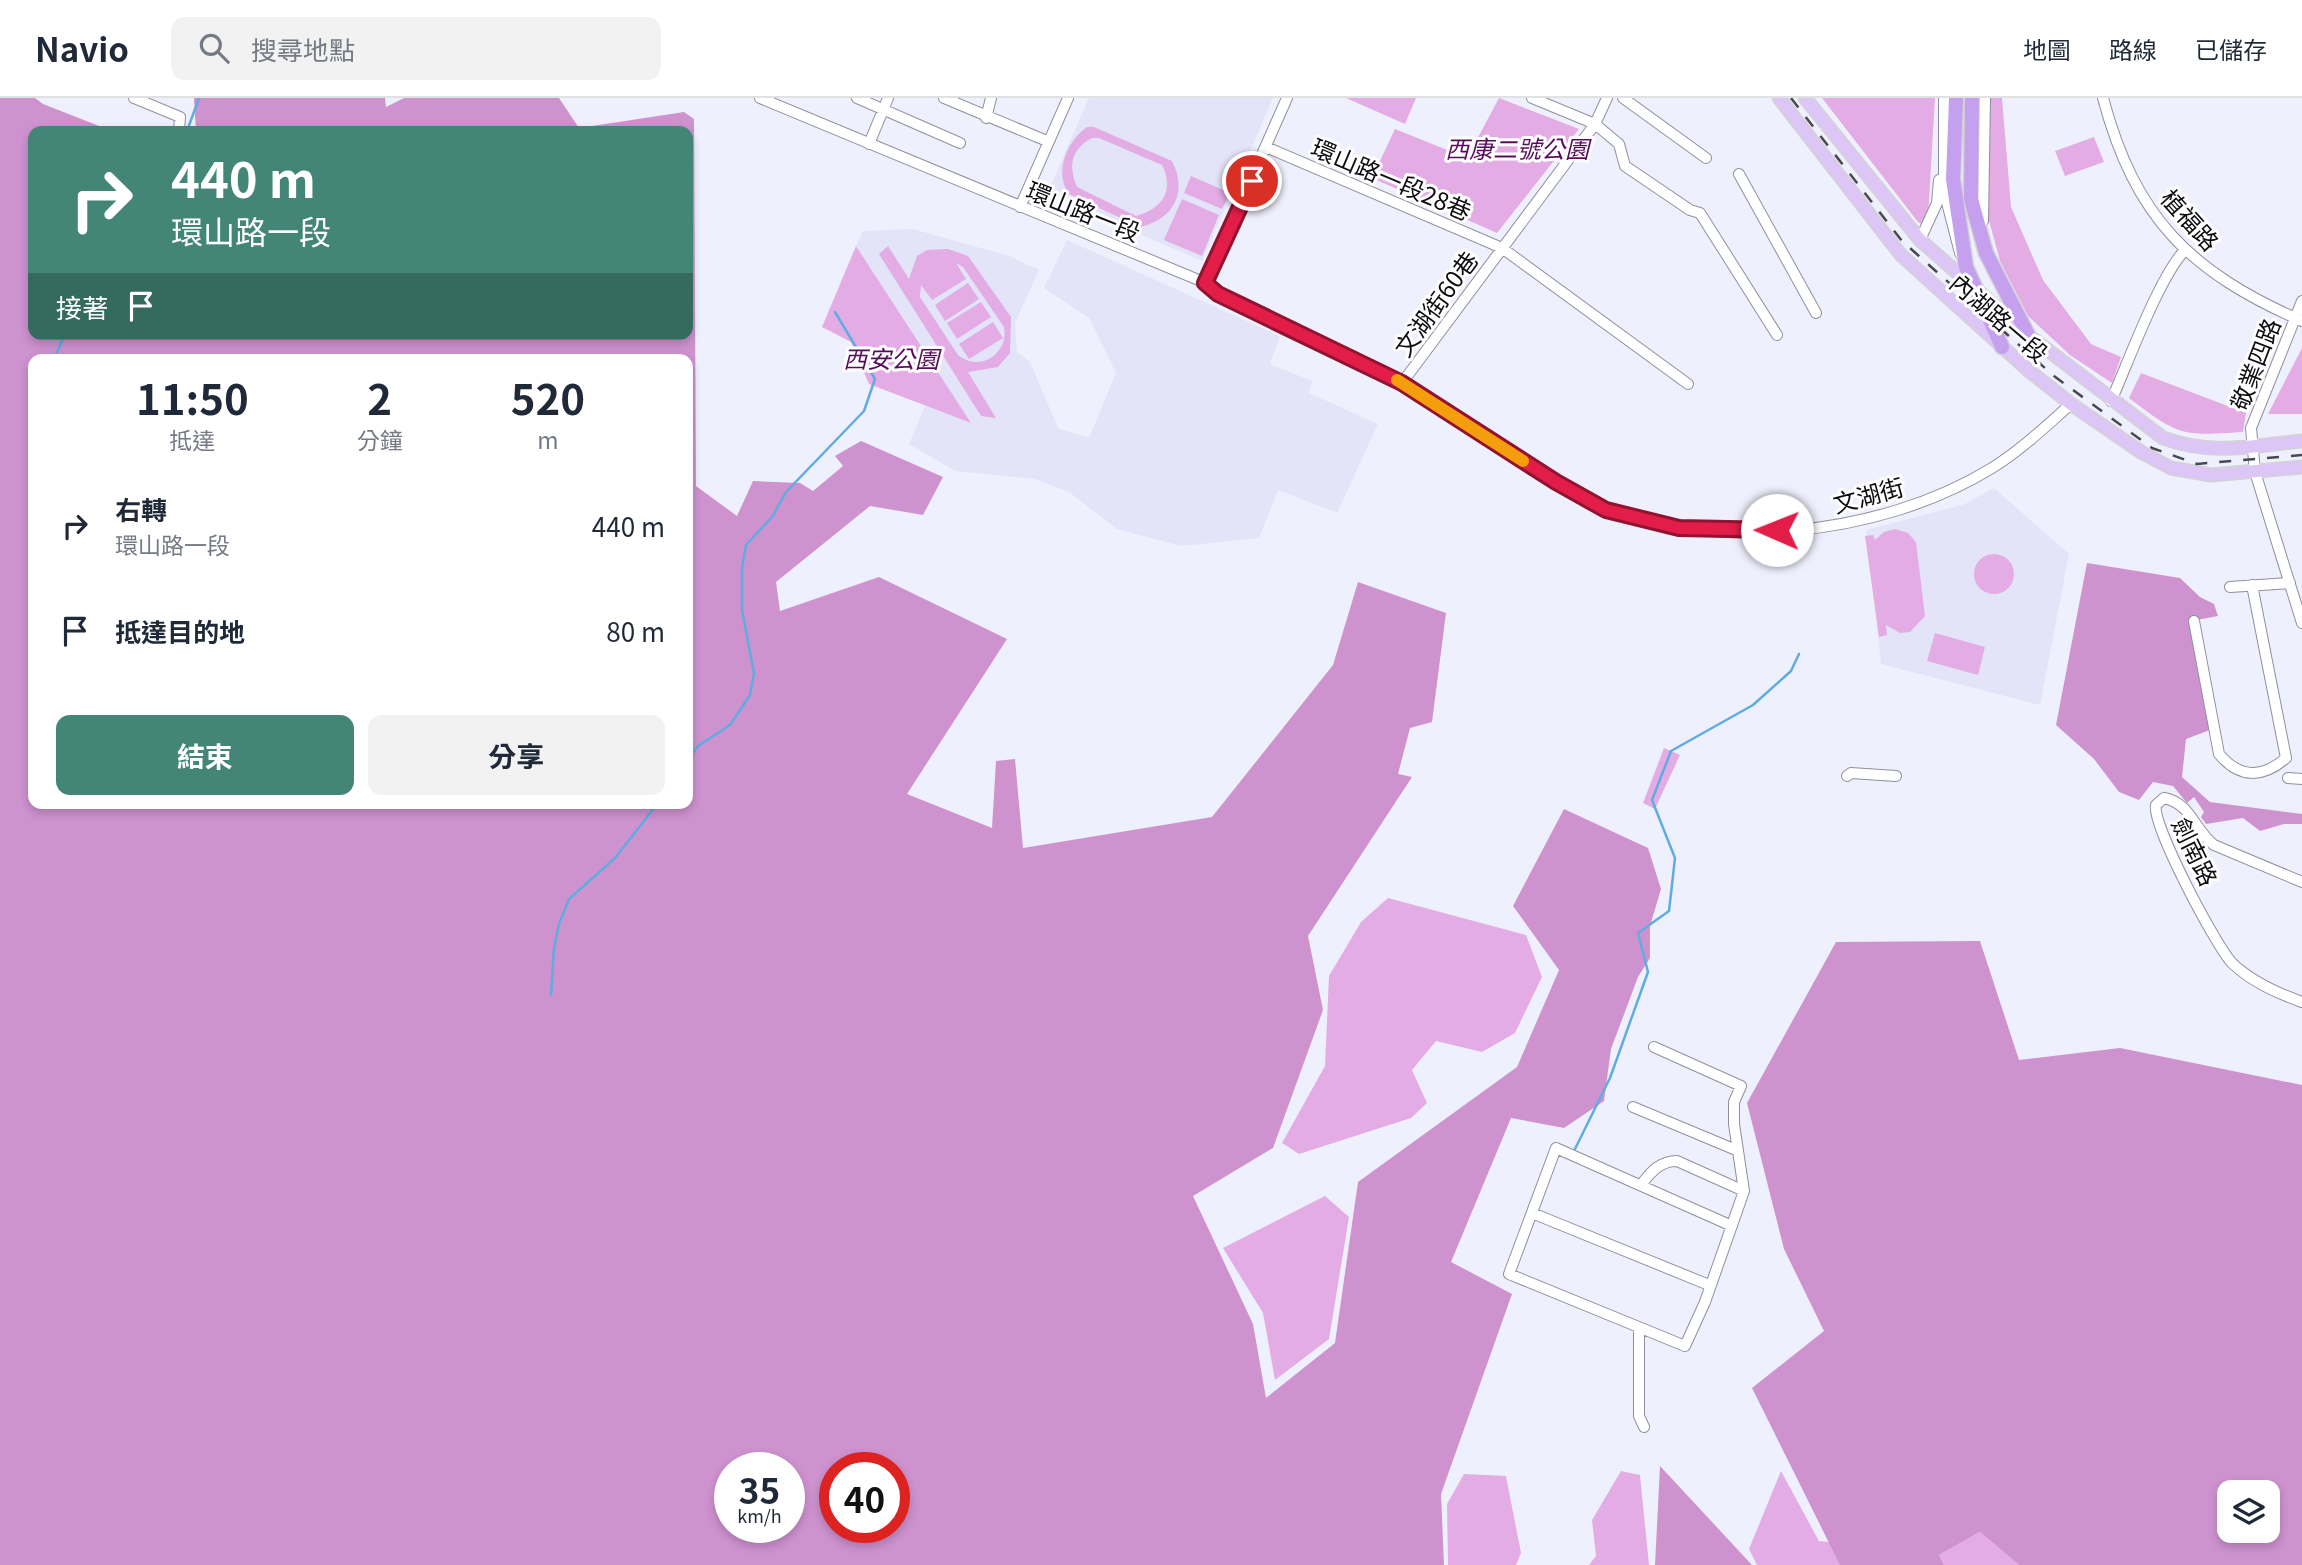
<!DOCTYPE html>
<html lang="zh-TW">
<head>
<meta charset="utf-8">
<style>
	:root { --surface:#fff; --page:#f2f2f3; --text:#1f2937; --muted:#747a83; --line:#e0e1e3; --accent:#438577 }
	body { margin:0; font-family:Georgia,"Noto Sans TC",serif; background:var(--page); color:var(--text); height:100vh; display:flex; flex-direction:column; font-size:26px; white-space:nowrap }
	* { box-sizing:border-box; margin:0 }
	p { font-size:23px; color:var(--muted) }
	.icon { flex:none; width:38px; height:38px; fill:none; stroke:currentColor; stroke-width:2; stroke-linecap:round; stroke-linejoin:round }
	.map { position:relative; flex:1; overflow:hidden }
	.drawer { position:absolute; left:28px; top:256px; width:665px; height:455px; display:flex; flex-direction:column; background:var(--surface); border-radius:14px; box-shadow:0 4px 10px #0003 }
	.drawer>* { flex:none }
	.hud { position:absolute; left:28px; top:28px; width:665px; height:214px; border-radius:14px; box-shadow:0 4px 10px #0003; background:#438577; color:#fff; overflow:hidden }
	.fabs { position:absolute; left:2217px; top:1382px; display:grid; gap:14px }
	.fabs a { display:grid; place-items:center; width:63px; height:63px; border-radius:14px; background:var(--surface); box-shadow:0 4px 10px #0003; font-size:35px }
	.speed { position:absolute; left:714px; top:1354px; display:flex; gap:14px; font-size:35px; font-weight:700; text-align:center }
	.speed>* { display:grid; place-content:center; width:91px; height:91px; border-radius:50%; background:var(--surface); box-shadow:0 4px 10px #0003; line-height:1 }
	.speed small { font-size:18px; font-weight:400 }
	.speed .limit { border:10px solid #d22; background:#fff; color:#111 }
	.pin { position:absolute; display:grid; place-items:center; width:60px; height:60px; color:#fff; margin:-30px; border:4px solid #fff; border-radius:50%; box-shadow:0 2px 7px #0007 }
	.me { position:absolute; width:77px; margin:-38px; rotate:271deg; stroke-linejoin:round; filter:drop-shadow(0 0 5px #0008) }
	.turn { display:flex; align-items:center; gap:24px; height:147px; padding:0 28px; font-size:32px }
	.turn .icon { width:91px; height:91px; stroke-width:2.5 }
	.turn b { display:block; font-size:49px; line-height:60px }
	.then { display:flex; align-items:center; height:66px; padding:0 28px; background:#0003; gap:14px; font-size:26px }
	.eta { display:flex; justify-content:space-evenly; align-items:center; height:119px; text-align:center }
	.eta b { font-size:42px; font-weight:700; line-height:49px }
	.button { display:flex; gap:14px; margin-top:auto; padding:14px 28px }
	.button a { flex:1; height:80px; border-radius:14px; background:var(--accent); color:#fff; font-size:28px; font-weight:700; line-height:80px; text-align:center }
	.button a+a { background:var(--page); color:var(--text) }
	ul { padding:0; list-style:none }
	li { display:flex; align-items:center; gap:21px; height:105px; padding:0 28px }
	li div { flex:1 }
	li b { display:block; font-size:26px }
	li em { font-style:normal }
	header { display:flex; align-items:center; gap:42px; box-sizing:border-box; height:98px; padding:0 35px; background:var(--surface); border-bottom:2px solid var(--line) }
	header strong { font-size:33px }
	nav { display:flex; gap:38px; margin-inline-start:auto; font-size:24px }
	.search { width:490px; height:63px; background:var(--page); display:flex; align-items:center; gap:18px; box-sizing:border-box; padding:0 24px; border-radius:14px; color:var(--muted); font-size:26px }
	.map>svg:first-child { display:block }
	.built { fill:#e3e4f7 }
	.green { fill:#e3ace4; fill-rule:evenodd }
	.forest { fill:#ce92cf; fill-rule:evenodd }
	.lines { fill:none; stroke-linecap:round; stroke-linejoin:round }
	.stream { stroke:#60ace1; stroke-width:2.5 }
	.minor-casing { stroke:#8f909c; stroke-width:12 }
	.major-casing { stroke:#d3d3d4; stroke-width:15 }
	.highway-casing { stroke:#d3d3d4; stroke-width:17 }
	.minor { stroke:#fff; stroke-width:10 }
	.major { stroke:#dcc6f5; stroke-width:12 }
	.highway { stroke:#c4a0ef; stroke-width:14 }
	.rail { stroke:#48494f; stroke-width:2.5; stroke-dasharray:12 12; stroke-linecap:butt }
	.route-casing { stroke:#92132f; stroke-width:18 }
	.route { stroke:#e11d48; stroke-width:12 }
	.slow { stroke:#f59e0b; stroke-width:12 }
	.labels { text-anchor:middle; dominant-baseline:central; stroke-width:6; stroke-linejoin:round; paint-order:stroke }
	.park-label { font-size:24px; font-style:italic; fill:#560d5a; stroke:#fefefe }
	.street-label { font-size:24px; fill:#0d0d11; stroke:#fefefe }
</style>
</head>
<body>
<header>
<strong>Navio</strong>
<div class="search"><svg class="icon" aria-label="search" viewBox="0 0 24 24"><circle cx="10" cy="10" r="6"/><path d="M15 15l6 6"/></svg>搜尋地點</div>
<nav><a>地圖</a><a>路線</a><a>已儲存</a></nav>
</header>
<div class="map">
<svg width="2302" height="1467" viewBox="0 0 2302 1467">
	<rect width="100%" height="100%" fill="#eff0fd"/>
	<!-- built -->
	<path class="built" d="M 1089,0 L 1273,0 L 1202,163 L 1047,96 Z
		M 913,131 L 1009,158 L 1039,172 L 1015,225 L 1017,254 L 1030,264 L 1058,330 L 1089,340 L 1116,275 L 1089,220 L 1044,190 L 1067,142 L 1280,238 L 1270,266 L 1312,283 L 1309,295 L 1378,326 L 1337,415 L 1278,392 L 1259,440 L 1181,448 L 1117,431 L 1069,394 L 1035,381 L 955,373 L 909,346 L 925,308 L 970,324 L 856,148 L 863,133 Z
		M 1994,390 L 2069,456 L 2040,607 L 1881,566 L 1866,432 L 1965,406 Z"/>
	<!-- green -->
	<path class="green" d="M 1346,0 L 1416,0 L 1405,26 Z
		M 1499,0 L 1579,31 L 1497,135 L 1372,80 L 1395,31 L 1467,60 Z
		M 1822,0 L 1935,0 L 1928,120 L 1924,127 L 1918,124 Z
		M 1989,0 L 2002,0 L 2011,109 L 2043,182 L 2091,246 L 2121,259 L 2112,285 L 2070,257 L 2028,218 L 2000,163 L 1987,115 Z
		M 1087,29 L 1094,29 L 1172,63 C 1188,94 1174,121 1140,129 L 1069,96 C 1054,75 1066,44 1087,29 ZM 1092,40 L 1099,40 L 1162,67 C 1175,93 1162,111 1136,118 L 1077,89 C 1068,68 1071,51 1092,40 Z
		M 2094,39 L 2104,64 L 2065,78 L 2055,53 Z
		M 1191,78 L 1230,95 L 1222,111 L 1184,95 Z
		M 1182,101 L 1219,117 L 1202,158 L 1164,142 Z
		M 856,148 L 971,325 L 869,286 L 851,244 L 822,229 Z
		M 888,148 L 909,181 L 917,158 L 927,152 L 948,151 L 968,158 L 1011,219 L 1010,255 L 998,269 L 968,274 L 996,320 L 981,318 L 879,156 ZM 956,165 L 963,169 L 1004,229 C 1009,255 980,275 958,257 L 920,199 L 921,187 L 932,202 L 966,181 Z
		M 968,185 L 979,201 L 945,223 L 935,207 Z
		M 981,204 L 991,219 L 957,241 L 947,225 Z
		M 993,224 L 1003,240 L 969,261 L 959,246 Z
		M 2302,250 L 2302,316 L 2268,316 Z
		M 2141,275 L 2246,315 L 2243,334 C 2181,338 2179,338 2129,300 Z
		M 1895,431 L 1908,435 L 1916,444 L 1925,518 L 1910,534 L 1900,535 L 1886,527 L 1887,537 L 1879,539 L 1865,438 L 1873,437 L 1875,442 L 1884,434 Z
		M1974 476a20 20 0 1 1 40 0a20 20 0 1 1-40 0Z
		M 1935,535 L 1985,549 L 1978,577 L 1927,563 Z
		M 1664,650 L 1680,657 L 1655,711 L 1643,705 Z
		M 1388,800 L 1526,837 L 1542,879 L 1515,935 L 1482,954 L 1436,943 L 1412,972 L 1427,1005 L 1411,1020 L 1299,1056 L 1282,1045 L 1325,968 L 1329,878 L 1361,824 Z
		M 1325,1098 L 1349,1119 L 1329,1241 L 1275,1282 L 1263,1215 L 1223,1150 Z
		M 1621,1373 L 1640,1377 L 1649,1467 L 1589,1467 L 1596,1458 L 1592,1422 Z
		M 1781,1373 L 1819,1443 L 1900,1452 L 1908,1467 L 1757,1467 L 1749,1451 Z
		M 1464,1376 L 1506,1378 L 1521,1455 L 1516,1467 L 1448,1467 L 1447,1406 Z
		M 1980,1434 L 2019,1467 L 1944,1467 L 1939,1457 Z"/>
	<!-- forest -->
	<path class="forest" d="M 0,0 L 35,0 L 43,6 L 112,33 L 33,33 L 33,236 L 688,236 L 688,33 L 196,33 L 194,0 L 385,0 L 386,9 L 404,0 L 559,0 L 579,30 L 684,14 L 694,21 L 696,388 L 737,418 L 753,383 L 800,385 L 813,393 L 843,368 L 835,358 L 861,343 L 943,379 L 923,417 L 870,408 L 776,484 L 780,513 L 879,479 L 1007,541 L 907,696 L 992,730 L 996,663 L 1015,661 L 1023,750 L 1212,719 L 1333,567 L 1358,484 L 1446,515 L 1432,624 L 1410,630 L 1398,676 L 1412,679 L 1308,838 L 1323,912 L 1273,1050 L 1193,1098 L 1253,1226 L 1266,1300 L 1335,1245 L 1358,1084 L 1517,969 L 1559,872 L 1513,808 L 1564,711 L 1648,750 L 1661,791 L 1650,828 L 1650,860 L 1638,879 L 1611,951 L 1604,1003 L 1564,1030 L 1511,1020 L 1451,1164 L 1512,1196 L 1441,1396 L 1444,1467 L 0,1467 ZM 33,261 L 688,261 L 688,705 L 33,705 ZM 789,1370 L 789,1430 L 730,1430 L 730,1370 ZM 835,1370 L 894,1370 L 894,1430 L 835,1430 Z
		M 2087,465 L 2180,480 L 2200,499 L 2214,506 L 2218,518 L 2191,523 L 2210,632 L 2186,641 L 2182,679 L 2210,704 L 2302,716 L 2302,726 L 2284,726 L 2260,733 L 2243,720 L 2206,726 L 2201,719 L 2204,714 L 2194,699 L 2187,705 L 2173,688 L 2153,684 L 2139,702 L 2119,694 L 2094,661 L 2056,627 Z
		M 1980,843 L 2019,962 L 2120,950 L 2302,987 L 2302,1467 L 2019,1467 L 1980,1434 L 1939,1457 L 1944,1467 L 1840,1467 L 1752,1290 L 1824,1233 L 1784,1151 L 1747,1005 L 1836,844 ZM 2230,1395 L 2268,1395 L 2268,1433 L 2230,1433 Z
		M 1660,1368 L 1752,1467 L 1655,1467 Z"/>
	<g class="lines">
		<!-- stream -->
		<path class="stream" d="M 187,33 L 199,0
			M 54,261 L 65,236
			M 688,661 L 698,648 L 730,627 L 750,597 L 754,575 L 742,512 L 742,470 L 746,447 L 772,419 L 786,394 L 864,313 L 875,281 L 835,214
			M 551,897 L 554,850 L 559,826 L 569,801 L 615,760 L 658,705
			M 1575,1051 L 1610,980 L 1648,874 L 1638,835 L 1669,813 L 1675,760 L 1652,702 L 1671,653 L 1753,607 L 1791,573 L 1799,556"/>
		<defs>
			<path id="minor" d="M 134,0 L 180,19 L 179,33
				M 760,0 L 1201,183 L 1218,196 L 1402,285 L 1585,403 C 1708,456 1878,440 1992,370 C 2020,353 2046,328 2071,306
				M 857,0 L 960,45
				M 944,0 L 1047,43
				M 1532,0 L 1595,26 L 1619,46 L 1625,68 L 1690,112 L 1700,115 L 1777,237
				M 1623,0 L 1706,60
				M 1944,0 L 1944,93 L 1960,155
				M 2103,0 C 2135,120 2190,174 2302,223
				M 986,20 L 991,0
				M 869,46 L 888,0
				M 1266,49 L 1502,150 L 1688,286
				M 1739,76 L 1816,215
				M 1020,109 L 1068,0
				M 1983,123 L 1985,0
				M 1920,142 L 1937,105 L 1939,82
				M 1205,185 L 1287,0
				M 2302,203 L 2251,330 L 2255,374 L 2302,525
				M 1402,285 L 1595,26 L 1607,0
				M 2111,303 C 2128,265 2159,179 2185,152
				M 2230,489 L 2290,485
				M 2194,523 L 2219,656 C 2239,680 2262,681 2286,660 L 2252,487
				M 1847,678 L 1851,675 L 1896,678
				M 2288,680 L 2302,681
				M 2302,784 L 2214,747 C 2194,732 2191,705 2164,700 L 2156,707 C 2151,726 2216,848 2232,865 C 2252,884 2277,895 2302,904
				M 1654,949 L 1741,988 L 1734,1004 L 1734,1026 L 1744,1093 L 1705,1204 L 1685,1248 L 1509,1176 L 1556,1050 L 1732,1128
				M 1633,1009 L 1736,1052
				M 1642,1086 C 1651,1073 1661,1063 1677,1063 L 1744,1093
				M 1532,1115 L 1709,1187
				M 1639,1231 L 1639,1318 L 1644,1329"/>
			<path id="major" d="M 1779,0 L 1901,157 L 2028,272 L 2071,306 L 2141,354 L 2171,370 L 2211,377 L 2302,369
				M 1805,0 L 1920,142 L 2028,237 L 2163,340 C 2213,358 2251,348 2302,343"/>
			<path id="highway" d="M 1956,0 L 1953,81 L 1966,169 L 2002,249
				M 1972,0 L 1971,101 L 1986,155 L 2028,237"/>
		</defs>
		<!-- minor casing -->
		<use href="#minor" class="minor-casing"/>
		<!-- major casing -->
		<use href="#major" class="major-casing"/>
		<!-- highway casing -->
		<use href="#highway" class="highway-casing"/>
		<!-- minor -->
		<use href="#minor" class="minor"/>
		<!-- major -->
		<use href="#major" class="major"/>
		<!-- highway -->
		<use href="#highway" class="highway"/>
		<!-- rail -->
		<path class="rail" d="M 1791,0 L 1902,143 L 2054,278 L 2152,350 L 2197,366 L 2302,357"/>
	</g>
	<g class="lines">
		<defs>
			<path id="route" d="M 1252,83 L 1205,185 L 1218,196 L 1402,285 L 1556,384 L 1606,412 L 1679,430 L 1777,432"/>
		</defs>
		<!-- route casing -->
		<use href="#route" class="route-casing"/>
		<!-- route -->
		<use href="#route" class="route"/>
		<!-- slow -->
		<path class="slow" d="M 1397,282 L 1523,363"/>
	</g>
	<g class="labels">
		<!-- park labels -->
		<g class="park-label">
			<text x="1517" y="49">西康二號公園</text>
			<text x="891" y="259">西安公園</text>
		</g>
		<!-- street labels -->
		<g class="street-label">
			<text transform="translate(1392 80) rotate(23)">環山路一段28巷</text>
			<text transform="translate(1084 112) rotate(22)">環山路一段</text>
			<text transform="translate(2191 121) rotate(48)">植福路</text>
			<text transform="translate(1435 205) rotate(-54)">文湖街60巷</text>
			<text transform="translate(2000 219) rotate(41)">內湖路一段</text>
			<text transform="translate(2254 266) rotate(-69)">敬業四路</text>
			<text transform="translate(1868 396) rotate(-15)">文湖街</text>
			<text transform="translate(2196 753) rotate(64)">劍南路</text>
		</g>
	</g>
</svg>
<div class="fabs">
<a><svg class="icon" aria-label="layers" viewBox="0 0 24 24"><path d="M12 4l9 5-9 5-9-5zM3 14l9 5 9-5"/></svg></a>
</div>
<div class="speed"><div>35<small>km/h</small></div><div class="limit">40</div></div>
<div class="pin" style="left:1252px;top:83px;background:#d93025"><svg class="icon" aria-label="arrive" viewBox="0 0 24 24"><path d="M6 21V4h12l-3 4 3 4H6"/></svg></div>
<svg class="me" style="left:1777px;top:432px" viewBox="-20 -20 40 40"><circle r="19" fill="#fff"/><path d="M0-13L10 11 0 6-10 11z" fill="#e11d48"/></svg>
<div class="hud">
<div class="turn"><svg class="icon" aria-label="right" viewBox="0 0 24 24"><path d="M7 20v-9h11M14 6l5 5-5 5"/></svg><div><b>440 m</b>環山路一段</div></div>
<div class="then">接著<svg class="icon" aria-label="arrive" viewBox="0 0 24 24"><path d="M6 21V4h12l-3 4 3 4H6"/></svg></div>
</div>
<section class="drawer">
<div class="eta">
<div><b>11:50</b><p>抵達</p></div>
<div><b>2</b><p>分鐘</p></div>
<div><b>520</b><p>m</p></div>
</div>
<ul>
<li><svg class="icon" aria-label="right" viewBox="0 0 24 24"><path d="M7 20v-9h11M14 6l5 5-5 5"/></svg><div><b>右轉</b><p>環山路一段</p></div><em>440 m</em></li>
<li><svg class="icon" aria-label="arrive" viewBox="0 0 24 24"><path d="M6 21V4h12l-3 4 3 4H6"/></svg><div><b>抵達目的地</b></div><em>80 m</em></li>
</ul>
<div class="button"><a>結束</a><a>分享</a></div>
</section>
</div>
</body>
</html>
